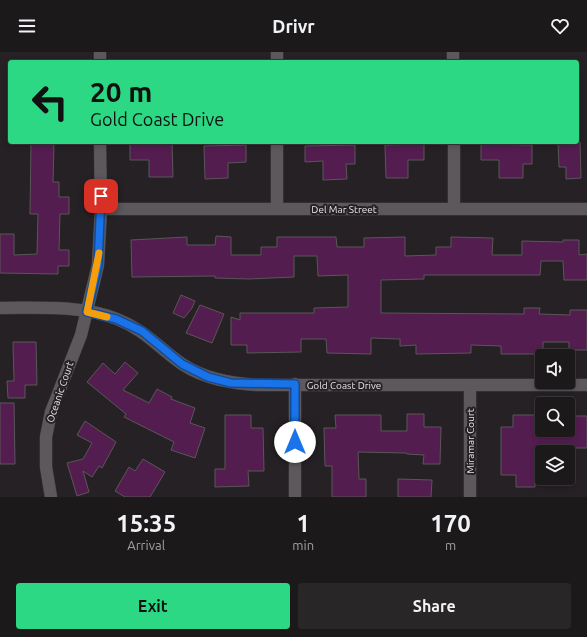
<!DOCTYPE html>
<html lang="en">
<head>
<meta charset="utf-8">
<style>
	:root { --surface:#1c191b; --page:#292628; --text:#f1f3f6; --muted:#a0a0a3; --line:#3a383a; --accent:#2cd884 }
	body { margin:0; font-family:Ubuntu,sans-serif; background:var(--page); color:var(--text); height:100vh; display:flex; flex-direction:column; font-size:15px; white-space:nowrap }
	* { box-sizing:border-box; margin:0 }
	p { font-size:13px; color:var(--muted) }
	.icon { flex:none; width:22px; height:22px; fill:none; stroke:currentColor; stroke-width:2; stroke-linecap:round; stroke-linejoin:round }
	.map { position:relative; height:445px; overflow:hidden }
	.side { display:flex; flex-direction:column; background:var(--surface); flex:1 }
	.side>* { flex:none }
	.hud { position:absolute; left:8px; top:8px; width:571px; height:84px; border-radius:4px; box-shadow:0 2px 6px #0003,0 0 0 1px var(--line); background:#2cd884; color:#111; overflow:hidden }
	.fabs { position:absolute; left:535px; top:297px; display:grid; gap:8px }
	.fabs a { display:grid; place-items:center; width:40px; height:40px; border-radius:4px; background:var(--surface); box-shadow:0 2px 6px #0003,0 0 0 1px var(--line); font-size:20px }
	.pin { position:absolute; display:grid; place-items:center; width:34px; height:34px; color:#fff; margin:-17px; border-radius:8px; box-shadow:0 2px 6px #0006 }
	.me { position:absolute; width:44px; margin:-22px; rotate:0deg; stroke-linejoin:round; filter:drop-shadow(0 0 3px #0008) }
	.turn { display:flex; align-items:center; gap:14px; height:84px; padding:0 16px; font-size:18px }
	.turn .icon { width:52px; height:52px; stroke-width:2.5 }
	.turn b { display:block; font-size:28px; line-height:34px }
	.eta { display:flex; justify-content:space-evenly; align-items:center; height:68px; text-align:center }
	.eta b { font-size:24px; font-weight:700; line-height:28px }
	.cta { display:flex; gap:8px; margin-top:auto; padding:8px 16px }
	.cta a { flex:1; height:46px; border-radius:4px; background:var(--accent); color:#111; font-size:16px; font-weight:700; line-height:46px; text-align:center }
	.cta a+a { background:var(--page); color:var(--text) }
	header { display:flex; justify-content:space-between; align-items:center; height:52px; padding:0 16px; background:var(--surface); font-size:18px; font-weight:700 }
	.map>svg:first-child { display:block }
	.building { fill:#531d4f; stroke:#5a5659 }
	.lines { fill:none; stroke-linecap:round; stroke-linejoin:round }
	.minor-casing { stroke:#434042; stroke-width:13 }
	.minor { stroke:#5c585c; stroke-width:12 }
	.route-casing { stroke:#114b97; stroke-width:10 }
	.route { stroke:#1a73e8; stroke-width:7 }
	.slow { stroke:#f59e0b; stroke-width:7 }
	.labels { text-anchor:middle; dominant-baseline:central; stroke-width:4; stroke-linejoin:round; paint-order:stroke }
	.street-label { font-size:10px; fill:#e9e6e8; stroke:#252124 }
</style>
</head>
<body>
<header><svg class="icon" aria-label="menu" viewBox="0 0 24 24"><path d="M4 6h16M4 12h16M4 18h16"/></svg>Drivr<svg class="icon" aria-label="heart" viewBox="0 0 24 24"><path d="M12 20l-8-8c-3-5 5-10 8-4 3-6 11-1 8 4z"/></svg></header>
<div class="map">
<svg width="587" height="445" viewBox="0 0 587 445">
	<rect width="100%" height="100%" fill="#252124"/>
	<!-- building -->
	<path class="building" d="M 31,90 L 54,90 L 53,130 L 59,130 L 59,145 L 69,145 L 69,162 L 60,162 L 59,198 L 69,198 L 69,214 L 58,214 L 58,222 L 0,221 L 0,182 L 14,182 L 14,203 L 37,202 L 38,162 L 30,162 Z
		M 172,90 L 173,125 L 149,125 L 149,108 L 130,108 L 130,91 Z
		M 558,90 L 580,90 L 581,126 L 566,127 L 566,115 L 559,115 Z
		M 424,92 L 424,108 L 408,108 L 408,126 L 386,126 L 385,93 Z
		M 481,92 L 532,93 L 532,112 L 523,112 L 523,126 L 499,126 L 499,108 L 481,108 Z
		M 246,93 L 246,110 L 228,111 L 228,126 L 205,127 L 204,94 Z
		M 355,93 L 355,112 L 346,112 L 347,127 L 323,128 L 323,109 L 305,110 L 305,94 Z
		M 216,184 L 231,185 L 231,203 L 261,203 L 261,195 L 277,195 L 277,185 L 336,185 L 337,195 L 364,195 L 364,186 L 405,185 L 405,204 L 436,203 L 436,195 L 451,195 L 451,185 L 493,186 L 492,203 L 522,203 L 522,189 L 563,190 L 563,188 L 579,188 L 579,203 L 587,202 L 587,228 L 564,228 L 563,209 L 541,209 L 540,223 L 424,223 L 424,227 L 381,228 L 381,261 L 524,262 L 524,256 L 540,256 L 539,262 L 570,263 L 570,258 L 587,258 L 587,298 L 569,298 L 569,290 L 543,290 L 543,302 L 501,302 L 501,294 L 471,293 L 471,301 L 416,302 L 416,293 L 400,294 L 400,287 L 371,286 L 371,302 L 327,301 L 326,287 L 301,287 L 301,300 L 247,301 L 247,293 L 231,293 L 231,265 L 240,268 L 240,261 L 314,261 L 314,256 L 348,255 L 348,223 L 318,224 L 317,204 L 294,204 L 294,225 L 249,227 L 215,226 L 215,224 L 132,225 L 131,188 L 187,185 L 187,193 L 215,193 Z
		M 181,243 L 195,249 L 192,256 L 184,266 L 173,261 Z
		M 200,253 L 224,262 L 212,291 L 186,281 Z
		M 13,290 L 36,290 L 37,333 L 25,333 L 25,346 L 8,346 L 7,329 L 14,329 Z
		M 125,310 L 138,321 L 123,338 L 149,351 L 157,337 L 172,345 L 171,347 L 195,356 L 190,371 L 205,376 L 195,406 L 171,398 L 174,390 L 124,365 L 126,362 L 87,330 L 103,311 L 115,322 Z
		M 0,351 L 14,351 L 15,412 L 0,412 Z
		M 407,362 L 424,362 L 424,375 L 441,375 L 440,412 L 423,412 L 424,403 L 407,402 L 407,401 L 358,400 L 359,427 L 366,427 L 366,445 L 332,445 L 332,414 L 325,414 L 324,376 L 336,376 L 335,363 L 381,363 L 381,379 L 407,379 Z
		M 225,363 L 251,363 L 251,376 L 263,376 L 264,419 L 248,419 L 249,434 L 215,435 L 215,417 L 225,417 Z
		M 513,363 L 541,363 L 541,380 L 547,381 L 575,381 L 575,364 L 587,364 L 587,396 L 535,396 L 535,435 L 516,435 L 516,423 L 501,423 L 501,375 L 513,375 Z
		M 85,369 L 116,390 L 102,416 L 99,414 L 92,425 L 83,419 L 89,440 L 77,444 L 67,411 L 83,407 L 92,391 L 77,383 Z
		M 143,407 L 165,420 L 150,445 L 125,445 L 115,439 L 129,415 L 135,419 Z
		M 398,427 L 432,428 L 431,445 L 398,445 Z"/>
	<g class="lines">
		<defs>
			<path id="minor" d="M 100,0 L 100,10
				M 453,0 L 453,10
				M 277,10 L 277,0
				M 277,90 L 277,157
				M 454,90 L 454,157
				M 101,157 L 587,157
				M 0,256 C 38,256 81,253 117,267 C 145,278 159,296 182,312 C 205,327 230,331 257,333 L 587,333
				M 295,332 L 295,445
				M 470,333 L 470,445
				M 51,445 L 46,415 L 46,385 L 51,360 L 81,283 L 98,213 L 101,157 L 100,90"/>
		</defs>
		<!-- minor casing -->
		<use href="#minor" class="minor-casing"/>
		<!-- minor -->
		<use href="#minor" class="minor"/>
	</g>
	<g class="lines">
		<defs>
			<path id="route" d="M 101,144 L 98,213 L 87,260 L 116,267 L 142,279 L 182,312 L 208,325 L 231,331 L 295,332 L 295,390"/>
		</defs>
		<!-- route casing -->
		<use href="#route" class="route-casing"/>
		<!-- route -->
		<use href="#route" class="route"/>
		<!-- slow -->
		<path class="slow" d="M 99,201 L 87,260 L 107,265"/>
	</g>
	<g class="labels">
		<!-- street labels -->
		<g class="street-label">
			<text x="344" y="157">Del Mar Street</text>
			<text x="344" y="333">Gold Coast Drive</text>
			<text transform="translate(60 340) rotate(-71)">Oceanic Court</text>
			<text transform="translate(470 389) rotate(-90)">Miramar Court</text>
		</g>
	</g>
</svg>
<div class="fabs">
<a><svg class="icon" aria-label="sound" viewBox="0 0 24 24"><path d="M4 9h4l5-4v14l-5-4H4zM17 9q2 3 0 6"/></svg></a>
<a><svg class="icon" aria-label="search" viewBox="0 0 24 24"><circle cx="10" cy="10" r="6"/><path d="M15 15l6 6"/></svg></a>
<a><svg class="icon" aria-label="layers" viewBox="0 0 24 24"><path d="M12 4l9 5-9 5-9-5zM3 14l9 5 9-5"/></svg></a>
</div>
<div class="pin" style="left:101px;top:144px;background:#d93025"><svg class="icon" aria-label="arrive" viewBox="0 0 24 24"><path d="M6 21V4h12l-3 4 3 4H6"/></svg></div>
<svg class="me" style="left:295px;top:390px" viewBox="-20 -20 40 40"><circle r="19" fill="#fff"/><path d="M0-13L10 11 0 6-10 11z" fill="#1a73e8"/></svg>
<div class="hud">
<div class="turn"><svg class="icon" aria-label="left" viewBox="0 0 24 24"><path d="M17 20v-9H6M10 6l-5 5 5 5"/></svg><div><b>20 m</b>Gold Coast Drive</div></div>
</div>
</div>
<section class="side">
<div class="eta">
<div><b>15:35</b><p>Arrival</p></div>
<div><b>1</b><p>min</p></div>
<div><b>170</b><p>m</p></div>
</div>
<div class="cta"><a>Exit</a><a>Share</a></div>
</section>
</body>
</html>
